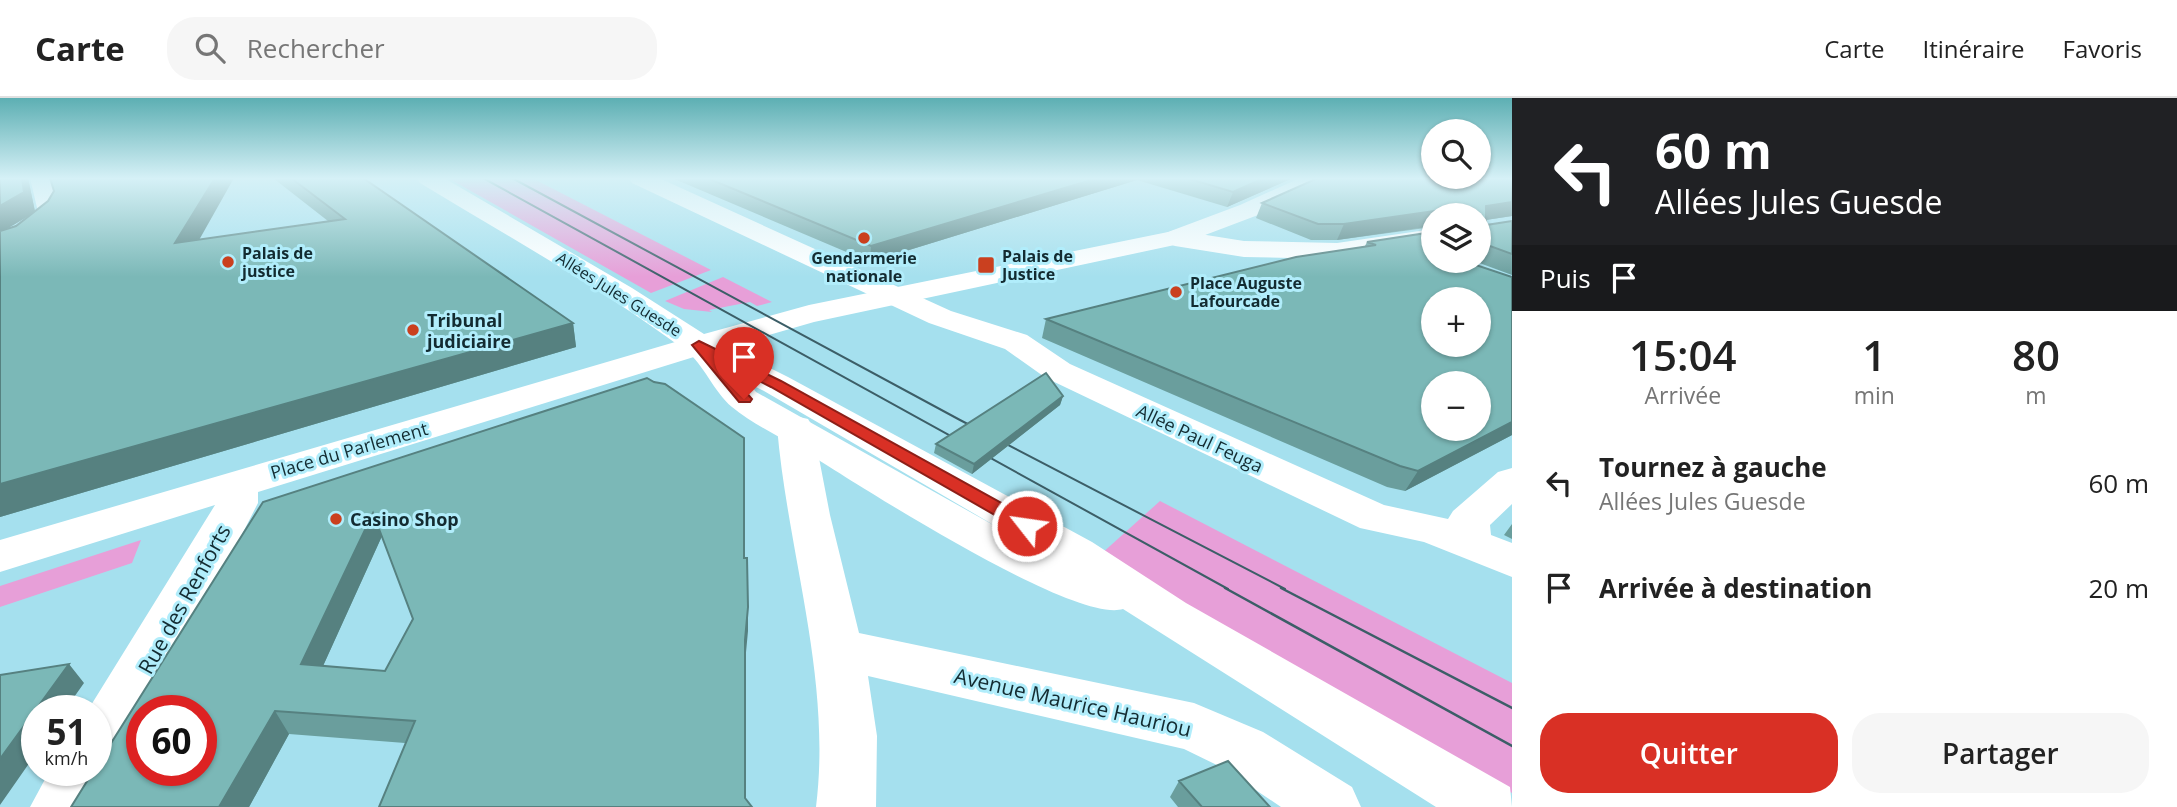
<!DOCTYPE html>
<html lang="fr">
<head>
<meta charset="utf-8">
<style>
	:root { --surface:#fff; --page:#f6f6f6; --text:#222; --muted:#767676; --line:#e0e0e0; --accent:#d93025 }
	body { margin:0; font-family:"Open Sans",sans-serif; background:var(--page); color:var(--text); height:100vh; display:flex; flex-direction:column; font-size:26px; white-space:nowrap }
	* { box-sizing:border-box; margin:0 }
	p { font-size:23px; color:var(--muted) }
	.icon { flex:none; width:38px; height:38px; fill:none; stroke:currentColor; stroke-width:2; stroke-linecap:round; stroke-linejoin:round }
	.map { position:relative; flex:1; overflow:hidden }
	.drawer { display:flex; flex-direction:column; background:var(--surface); width:665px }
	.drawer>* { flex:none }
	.guide { background:#202124; color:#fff; overflow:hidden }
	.buttons { position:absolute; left:1421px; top:21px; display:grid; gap:14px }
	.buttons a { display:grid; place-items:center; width:70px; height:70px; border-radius:50%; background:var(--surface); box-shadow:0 2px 5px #0004; font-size:35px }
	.speed { position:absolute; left:21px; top:597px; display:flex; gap:14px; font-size:35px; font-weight:700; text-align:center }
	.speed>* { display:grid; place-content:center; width:91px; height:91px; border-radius:50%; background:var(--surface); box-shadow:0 2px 5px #0004; line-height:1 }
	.speed small { font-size:18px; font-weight:400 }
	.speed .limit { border:10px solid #d22; background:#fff; color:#111 }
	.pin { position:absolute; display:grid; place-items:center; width:60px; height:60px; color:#fff; margin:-72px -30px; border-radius:50% 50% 50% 0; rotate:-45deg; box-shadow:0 0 7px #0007 }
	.pin .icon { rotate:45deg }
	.me { position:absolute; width:77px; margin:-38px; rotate:300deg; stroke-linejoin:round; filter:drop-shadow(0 0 5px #0008) }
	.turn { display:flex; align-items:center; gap:24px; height:147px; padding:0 28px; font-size:32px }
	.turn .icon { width:91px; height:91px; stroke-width:2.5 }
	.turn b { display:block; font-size:49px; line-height:60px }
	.then { display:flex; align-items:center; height:66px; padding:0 28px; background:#0003; gap:14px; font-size:26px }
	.eta { display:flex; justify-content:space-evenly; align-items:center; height:119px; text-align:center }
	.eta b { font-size:42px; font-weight:600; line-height:49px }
	.button { display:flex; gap:14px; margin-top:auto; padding:14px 28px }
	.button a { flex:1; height:80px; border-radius:28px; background:var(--accent); color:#fff; font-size:28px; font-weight:600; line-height:80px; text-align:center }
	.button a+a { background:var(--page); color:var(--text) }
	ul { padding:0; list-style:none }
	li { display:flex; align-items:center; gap:21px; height:105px; padding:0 28px }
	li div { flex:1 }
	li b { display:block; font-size:26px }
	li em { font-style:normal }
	header { display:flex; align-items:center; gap:42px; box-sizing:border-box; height:98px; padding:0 35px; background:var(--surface); border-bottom:2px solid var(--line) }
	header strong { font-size:33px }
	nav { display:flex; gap:38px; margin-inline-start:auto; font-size:24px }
	.search { width:490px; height:63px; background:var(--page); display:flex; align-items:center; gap:18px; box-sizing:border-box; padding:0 24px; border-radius:28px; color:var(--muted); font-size:26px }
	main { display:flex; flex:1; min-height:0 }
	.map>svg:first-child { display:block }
	.green { fill:#e79fd8 }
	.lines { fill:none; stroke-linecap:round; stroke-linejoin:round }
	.minor { fill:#fff; fill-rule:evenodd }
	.major { fill:#fff; fill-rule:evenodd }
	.tram-far1 { stroke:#3c5e67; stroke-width:2 }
	.tram { stroke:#3c5e67; stroke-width:2.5 }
	.wall { fill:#6a9e9d; fill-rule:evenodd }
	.shaded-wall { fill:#568180 }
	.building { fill:#7bb8b7; stroke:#568180; stroke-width:2; fill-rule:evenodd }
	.route { fill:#d93025; stroke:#8d1f18; stroke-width:2 }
	.poi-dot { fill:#ca401f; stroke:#b1edfb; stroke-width:2.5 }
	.labels { text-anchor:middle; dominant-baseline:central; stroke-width:6; stroke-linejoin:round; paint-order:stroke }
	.far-poi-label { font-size:16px; font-weight:bold; fill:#132b31; stroke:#b1edfb; text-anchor:start }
	.far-street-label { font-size:16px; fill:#132b31; stroke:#b1edfb }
	.poi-label { font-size:18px; font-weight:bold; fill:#132b31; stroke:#b1edfb; text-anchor:start }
	.street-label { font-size:18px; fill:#132b31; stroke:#b1edfb }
	.near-street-label { font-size:21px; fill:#132b31; stroke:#b1edfb }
</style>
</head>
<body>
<header>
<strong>Carte</strong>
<div class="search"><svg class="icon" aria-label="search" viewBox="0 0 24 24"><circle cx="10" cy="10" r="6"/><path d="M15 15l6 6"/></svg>Rechercher</div>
<nav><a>Carte</a><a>Itinéraire</a><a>Favoris</a></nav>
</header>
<main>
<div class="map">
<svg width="1512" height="709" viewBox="0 0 1512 709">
	<rect width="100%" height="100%" fill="#a5e0ee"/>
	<!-- green -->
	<path class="green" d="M 448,80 L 532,80 L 711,172 L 651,195 Z
		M 723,179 L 772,204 L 757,208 L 750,204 L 709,212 L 712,214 L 684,211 L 665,203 Z
		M 1160,403 L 1512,585 L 1512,695 L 1100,457 Z
		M 141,442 L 132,465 L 0,509 L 0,488 Z"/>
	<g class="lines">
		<!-- minor -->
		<path class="minor" d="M 30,80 L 52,80 L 62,114 C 50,135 23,151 0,157 L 0,138 L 35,119 L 38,114 Z
			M 629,80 L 659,80 L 951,213 L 1027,237 L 1070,266 L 1384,407 L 1448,421 L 1453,413 L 1498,374 L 1512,370 L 1512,406 L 1490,427 L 1491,437 L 1512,445 L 1512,479 L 1424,444 L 1360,430 L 1046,280 L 1005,251 L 929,225 L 632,85 Z
			M 1433,131 L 1433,147 L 1337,161 L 1244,159 L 1175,148 L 1166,145 L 1162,140 L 1166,135 L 1175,132 L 1244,143 L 1337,145 Z
			M 699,237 L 710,240 L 715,247 L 710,254 L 258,394 L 258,405 L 232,456 L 146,612 L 142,612 L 142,620 L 116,667 L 109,669 L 111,672 L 92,709 L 30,709 L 50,672 L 96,672 L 96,612 L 88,612 L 215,407 L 0,474 L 0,442 Z
			M 795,318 L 808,321 L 813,329 L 830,417 L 859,535 L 1194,605 L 1263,634 L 1352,689 L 1361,709 L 1281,709 L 1223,670 L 1184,651 L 868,578 L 877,638 L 876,709 L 816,709 C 832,580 788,457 777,329 L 782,321 Z"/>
		<!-- major -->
		<path class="major" d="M 417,80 L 444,80 L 632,190 L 704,236 L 809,207 L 1168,134 L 1240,107 L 1300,80 L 1330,80 L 1327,85 L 1258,117 L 1184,145 L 814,224 L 728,249 L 788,279 L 1092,444 L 1186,505 L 1510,689 L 1512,709 L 1436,709 L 1123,511 C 1074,526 860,388 809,356 C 784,341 754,327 732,309 C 713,293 704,266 685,252 C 601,190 509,139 420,85 ZM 750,286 L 764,293 L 1004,433 L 756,294 Z"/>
		<!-- tram-far1 -->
		<path class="tram-far1" d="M 483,80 L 1228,491
			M 512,80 L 960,322 L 1285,491"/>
		<!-- tram -->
		<path class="tram" d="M 1225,490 L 1512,648
			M 1281,490 L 1512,610"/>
	</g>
	<!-- wall -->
	<path class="wall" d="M 0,80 L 28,80 L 35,113 L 199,142 L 328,123 L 273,80 L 363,80 L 573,225 L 576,249 L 0,419 ZM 31,116 L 16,128 L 7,130 L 15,126 Z
		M 672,80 L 1293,80 L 1227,109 L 1137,82 L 870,164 Z
		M 1318,80 L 1512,118 L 1486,122 L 1486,127 L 1512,123 L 1512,177 L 1474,163 L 1479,163 L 1479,117 L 1433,117 L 1433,129 L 1337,142 L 1311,142 L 1256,120 L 1262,105 Z
		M 1367,144 L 1433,163 L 1512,337 L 1405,393 L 1387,389 L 1042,240 L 1046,221 L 1365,148 Z
		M 654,284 L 744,460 L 748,533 L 405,645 L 289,636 L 249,709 L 71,709 L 263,404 ZM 382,438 L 413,521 L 385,573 L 323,568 Z
		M 1063,298 L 1060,307 L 972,376 L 934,355 L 936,346 Z
		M 1512,426 L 1512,441 L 1504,437 Z
		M 1179,683 L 1270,709 L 1178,709 L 1170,699 Z"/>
	<!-- shaded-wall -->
	<path class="shaded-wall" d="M 22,80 L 28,80 L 35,114 L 0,135 L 0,108 Z
		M 215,80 L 234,80 L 185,167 L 175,145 Z
		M 1098,80 L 1137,80 L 1137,82 L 870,164 L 871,148 Z
		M 1264,80 L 1293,80 L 1227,109 L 1233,94 Z
		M 1512,104 L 1512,118 L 1479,123 L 1486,108 Z
		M 1441,112 L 1438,117 L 1433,117 L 1433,128 L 1337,142 L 1344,126 Z
		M 573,225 L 576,249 L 0,419 L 0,386 Z
		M 1063,298 L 1060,307 L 972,376 L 974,366 Z
		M 1512,324 L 1512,337 L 1405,393 L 1418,373 Z
		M 373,415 L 382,438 L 313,590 L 301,566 Z
		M 748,509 L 748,533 L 745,565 L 745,542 Z
		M 69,566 L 84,585 L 65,612 L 37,612 L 37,654 L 0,707 L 0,661 Z
		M 275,613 L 289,636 L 249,709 L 219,709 Z"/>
	<!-- building -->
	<path class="building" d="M 0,80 L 22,80 L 24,94 L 0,108 Z
		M 50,80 L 215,80 L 175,145 L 345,121 L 291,80 L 363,80 L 573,225 L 0,386 L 0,133 L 16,128 L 48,103 L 54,93 Z
		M 707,80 L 1098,80 L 871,148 Z
		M 1186,80 L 1264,80 L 1233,94 Z
		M 1318,80 L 1512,80 L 1512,104 L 1486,108 L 1486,127 L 1512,123 L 1512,156 L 1479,144 L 1479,117 L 1444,117 L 1444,115 L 1441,112 L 1344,126 L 1318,126 L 1262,105 Z
		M 1433,134 L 1433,163 L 1464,163 L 1512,179 L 1512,324 L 1418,373 L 1400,368 L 1046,221 L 1296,159 L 1376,147 L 1367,144 ZM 1433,201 L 1479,201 L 1479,247 L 1433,247 ZM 1433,285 L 1479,285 L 1479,331 L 1433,331 Z
		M 1046,275 L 1063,298 L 974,366 L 936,346 Z
		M 647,280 L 654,284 L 665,286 L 744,340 L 744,460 L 747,460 L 748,509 L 745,542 L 745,700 L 752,709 L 379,709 L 415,623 L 275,613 L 219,709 L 71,709 L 94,672 L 96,672 L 96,669 L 263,404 ZM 373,415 L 413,521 L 385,573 L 301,566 ZM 142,612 L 201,612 L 201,672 L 142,672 Z
		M 69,566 L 0,661 L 0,577 Z
		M 1228,663 L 1270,709 L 1202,709 L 1179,683 Z"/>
	<!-- sky -->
	<linearGradient id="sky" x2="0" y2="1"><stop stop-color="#5dafb3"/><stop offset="0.45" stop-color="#d6f1f7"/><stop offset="1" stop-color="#d6f1f7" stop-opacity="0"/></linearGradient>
	<rect width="1512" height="179" fill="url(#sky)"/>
	<!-- route -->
	<path class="route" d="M 699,243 L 781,283 L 1034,423 L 1036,428 L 1034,432 L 1021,432 L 771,289 L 719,263 L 752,301 L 750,304 L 739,304 L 692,247 Z"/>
	<!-- markers -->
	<g class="poi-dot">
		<circle cx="864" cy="140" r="7"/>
		<circle cx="228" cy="164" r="7"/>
		<rect x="977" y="158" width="18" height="18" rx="3.5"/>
		<circle cx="1176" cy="194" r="7"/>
		<circle cx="413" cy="232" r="7"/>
		<circle cx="336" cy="421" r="7"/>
	</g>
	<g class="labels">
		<!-- far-poi labels -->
		<g class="far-poi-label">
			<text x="242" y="155">Palais de<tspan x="242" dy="18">justice</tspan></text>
			<text x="1002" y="158">Palais de<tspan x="1002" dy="18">Justice</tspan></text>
			<text x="864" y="160" text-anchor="middle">Gendarmerie<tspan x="864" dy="18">nationale</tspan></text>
			<text x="1190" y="185">Place Auguste<tspan x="1190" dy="18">Lafourcade</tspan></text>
		</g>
		<!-- far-street labels -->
		<g class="far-street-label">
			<text transform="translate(619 196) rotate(32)">Allées Jules Guesde</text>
		</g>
		<!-- poi labels -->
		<g class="poi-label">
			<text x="427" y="222">Tribunal<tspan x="427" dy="21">judiciaire</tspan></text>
			<text x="350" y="421">Casino Shop</text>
		</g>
		<!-- street labels -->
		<g class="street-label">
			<text transform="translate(1200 340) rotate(25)">Allée Paul Feuga</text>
			<text transform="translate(349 352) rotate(-16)">Place du Parlement</text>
		</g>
		<!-- near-street labels -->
		<g class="near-street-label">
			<text transform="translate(184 501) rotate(-61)">Rue des Renforts</text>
			<text transform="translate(1073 604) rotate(13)">Avenue Maurice Hauriou</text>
		</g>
	</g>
</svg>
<div class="buttons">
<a><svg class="icon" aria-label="search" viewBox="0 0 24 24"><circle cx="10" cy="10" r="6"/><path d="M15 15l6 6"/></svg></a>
<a><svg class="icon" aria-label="layers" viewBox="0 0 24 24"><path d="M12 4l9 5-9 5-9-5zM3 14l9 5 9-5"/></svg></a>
<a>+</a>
<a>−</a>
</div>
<div class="speed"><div>51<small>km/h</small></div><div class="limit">60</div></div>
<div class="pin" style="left:744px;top:301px;background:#d93025"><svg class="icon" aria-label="arrive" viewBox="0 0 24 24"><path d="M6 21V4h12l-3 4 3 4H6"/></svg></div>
<svg class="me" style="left:1027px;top:428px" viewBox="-20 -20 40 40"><circle r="17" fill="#d93025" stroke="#fff" stroke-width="3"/><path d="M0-11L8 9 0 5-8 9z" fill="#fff"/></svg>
</div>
<section class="drawer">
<div class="guide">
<div class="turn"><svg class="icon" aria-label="left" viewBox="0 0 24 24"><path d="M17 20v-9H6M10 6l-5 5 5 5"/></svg><div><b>60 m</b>Allées Jules Guesde</div></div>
<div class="then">Puis<svg class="icon" aria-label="arrive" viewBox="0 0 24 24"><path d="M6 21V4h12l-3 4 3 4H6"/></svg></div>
</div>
<div class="eta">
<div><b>15:04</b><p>Arrivée</p></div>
<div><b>1</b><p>min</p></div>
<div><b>80</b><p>m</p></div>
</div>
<ul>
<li><svg class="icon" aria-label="left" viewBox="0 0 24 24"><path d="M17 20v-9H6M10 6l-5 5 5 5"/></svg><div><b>Tournez à gauche</b><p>Allées Jules Guesde</p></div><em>60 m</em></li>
<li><svg class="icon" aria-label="arrive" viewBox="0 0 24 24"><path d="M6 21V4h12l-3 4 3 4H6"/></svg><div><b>Arrivée à destination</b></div><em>20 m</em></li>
</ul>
<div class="button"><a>Quitter</a><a>Partager</a></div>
</section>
</main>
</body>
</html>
